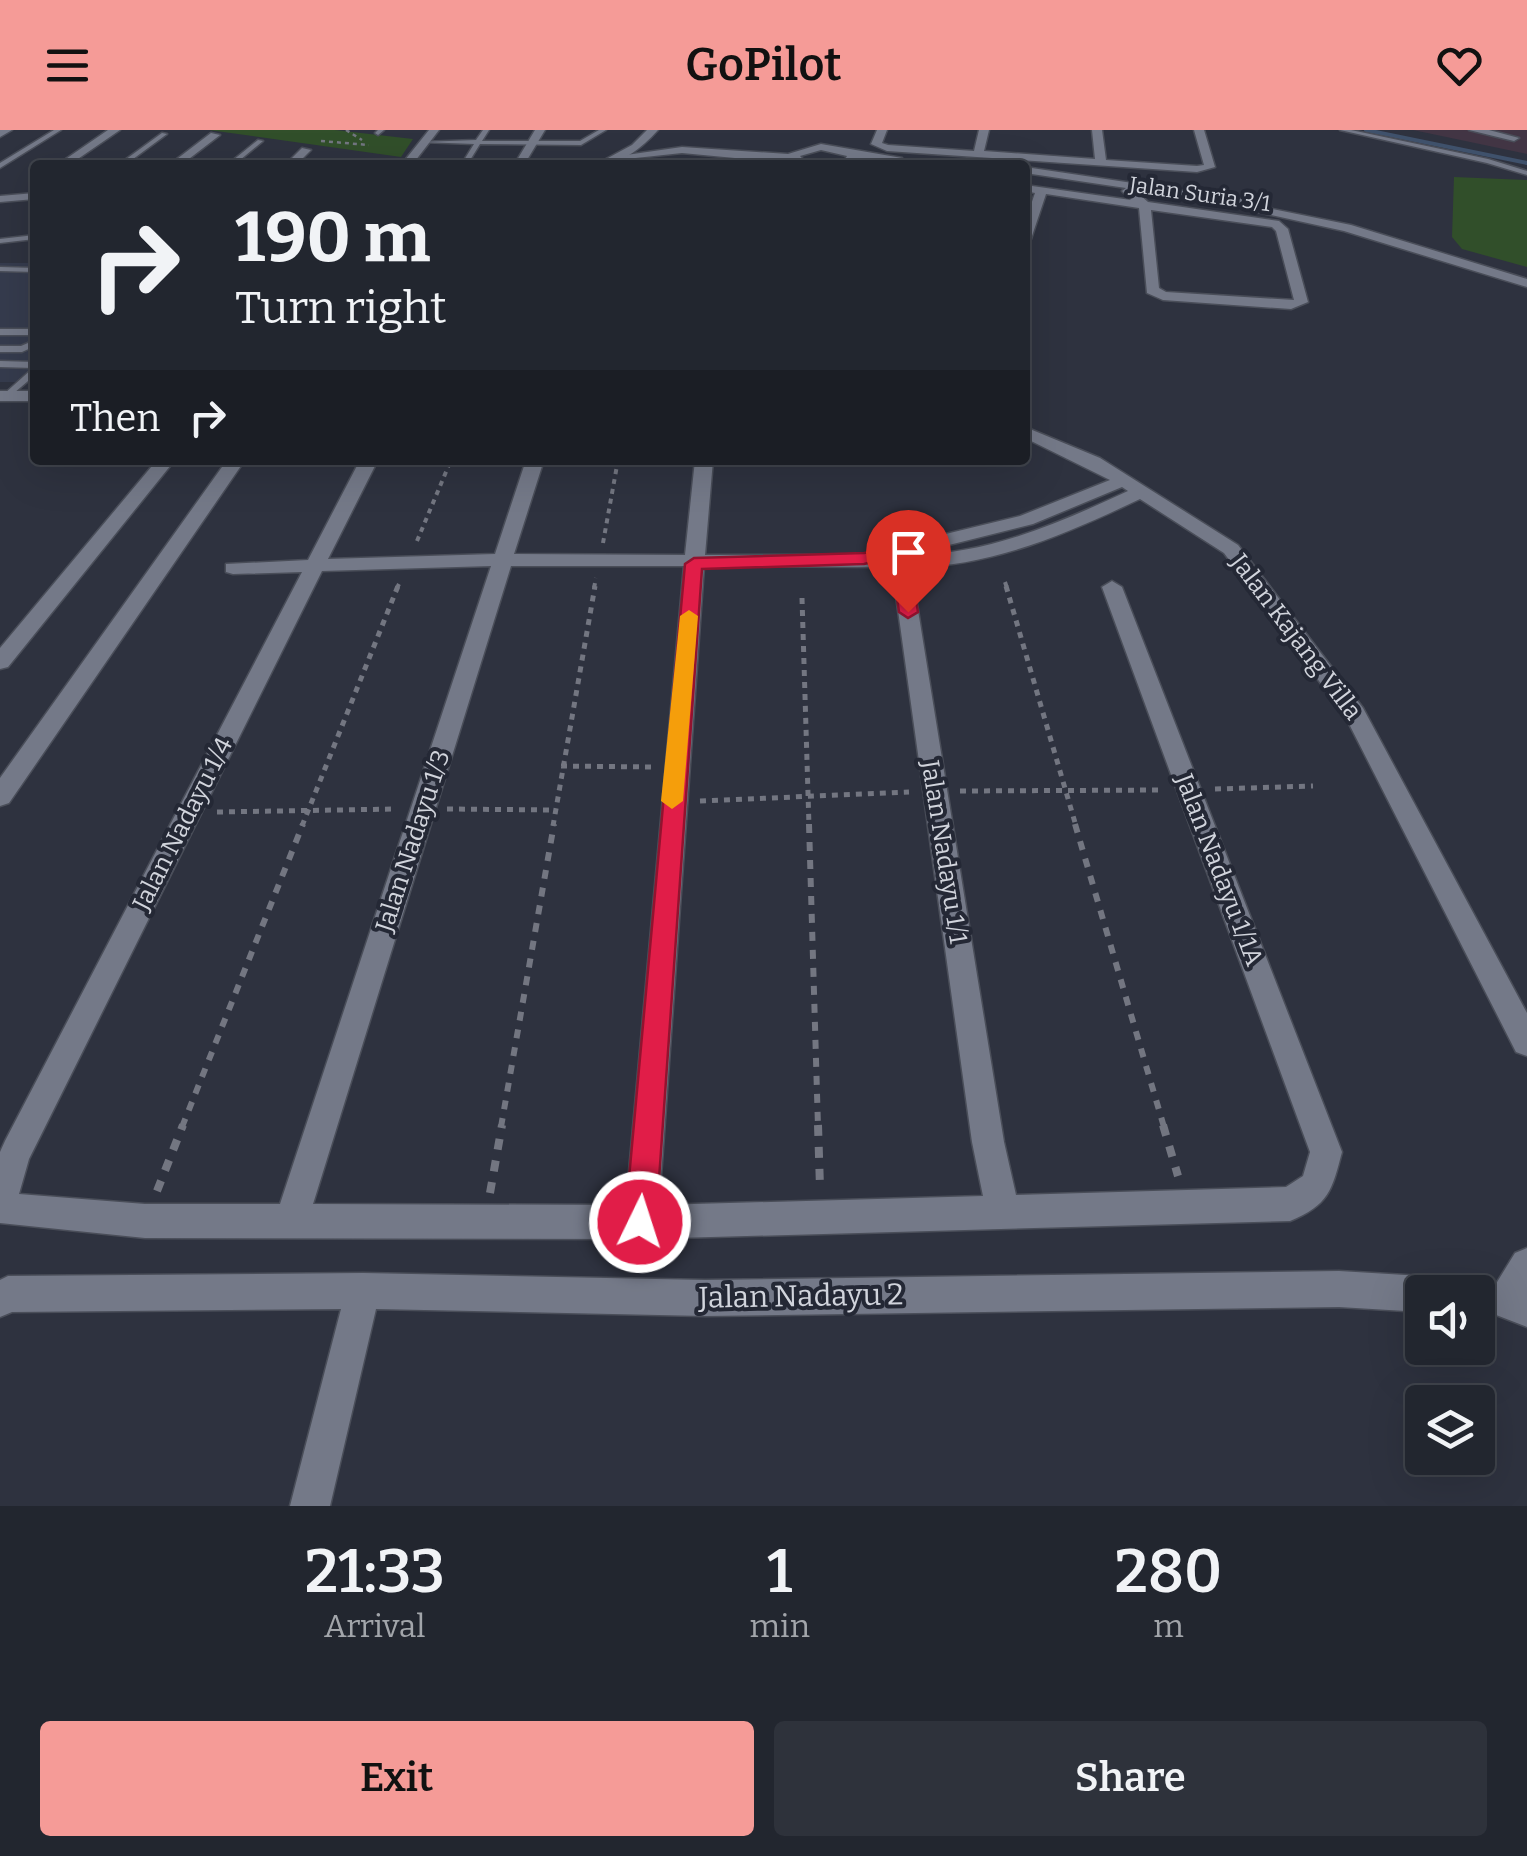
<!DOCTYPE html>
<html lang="en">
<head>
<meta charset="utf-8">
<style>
	:root { --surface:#22262f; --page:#2e323b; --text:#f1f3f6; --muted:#a2a5aa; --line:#3f434b; --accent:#f59b97 }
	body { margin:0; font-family:Bitter,serif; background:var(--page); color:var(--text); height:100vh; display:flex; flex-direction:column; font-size:38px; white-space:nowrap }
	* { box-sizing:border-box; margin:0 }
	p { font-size:32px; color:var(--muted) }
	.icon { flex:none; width:55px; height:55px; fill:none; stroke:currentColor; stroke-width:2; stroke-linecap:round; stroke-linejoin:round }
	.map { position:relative; height:1376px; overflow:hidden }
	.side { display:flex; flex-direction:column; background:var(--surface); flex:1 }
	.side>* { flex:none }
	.hud { position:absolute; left:30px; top:30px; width:1000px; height:305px; border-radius:10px; box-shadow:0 10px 40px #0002,0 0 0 2px var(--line); background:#22262f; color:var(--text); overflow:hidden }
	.controls { position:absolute; left:1405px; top:1145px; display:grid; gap:20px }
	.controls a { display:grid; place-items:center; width:90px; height:90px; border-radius:10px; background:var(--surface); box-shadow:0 10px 40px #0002,0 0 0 2px var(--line); font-size:50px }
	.pin { position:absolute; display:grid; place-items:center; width:85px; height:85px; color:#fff; margin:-102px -42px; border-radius:50% 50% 50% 0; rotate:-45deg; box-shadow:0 0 10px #0007 }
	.pin .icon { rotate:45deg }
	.me { position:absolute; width:110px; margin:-55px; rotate:4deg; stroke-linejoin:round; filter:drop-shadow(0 0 8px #0008) }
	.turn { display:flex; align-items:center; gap:35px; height:210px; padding:0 40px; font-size:45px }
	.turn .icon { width:130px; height:130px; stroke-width:2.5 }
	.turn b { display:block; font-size:70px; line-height:85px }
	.then { display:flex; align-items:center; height:95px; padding:0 40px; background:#0003; gap:20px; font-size:38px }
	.eta { display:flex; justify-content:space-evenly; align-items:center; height:170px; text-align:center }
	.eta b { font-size:60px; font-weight:600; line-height:70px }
	.primary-button { display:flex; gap:20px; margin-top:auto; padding:20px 40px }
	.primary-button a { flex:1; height:115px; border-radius:10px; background:var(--accent); color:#111; font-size:40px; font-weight:600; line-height:115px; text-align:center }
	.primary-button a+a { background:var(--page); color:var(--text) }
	header { display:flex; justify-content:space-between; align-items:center; height:130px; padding:0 40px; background:var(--accent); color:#111; font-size:45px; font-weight:600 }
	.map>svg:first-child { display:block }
	.built { fill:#353b4d }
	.industrial { fill:#423544 }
	.green { fill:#314f2a }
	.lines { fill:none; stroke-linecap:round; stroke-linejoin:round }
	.stream { stroke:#3f516b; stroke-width:4 }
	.service-casing { stroke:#4a4e59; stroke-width:3 }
	.minor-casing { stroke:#4a4e59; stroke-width:3 }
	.tertiary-casing { stroke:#4a4e59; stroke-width:3 }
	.path-far4 { stroke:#737681; stroke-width:2.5; stroke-dasharray:4 4; stroke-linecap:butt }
	.path-far3 { stroke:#737681; stroke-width:4; stroke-dasharray:5 5; stroke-linecap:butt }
	.path-far2 { stroke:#737681; stroke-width:5; stroke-dasharray:6 6; stroke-linecap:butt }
	.path-far1 { stroke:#737681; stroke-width:6; stroke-dasharray:9 9; stroke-linecap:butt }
	.path { stroke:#737681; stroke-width:8; stroke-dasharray:11 11; stroke-linecap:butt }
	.service { fill:#747988; fill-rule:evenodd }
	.minor { fill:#747988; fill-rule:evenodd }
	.tertiary { fill:#747988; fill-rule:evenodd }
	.route { fill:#e11d48; stroke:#92132f; stroke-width:2.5 }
	.slow { fill:#f59e0b }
	.labels { text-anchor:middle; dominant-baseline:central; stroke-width:8; stroke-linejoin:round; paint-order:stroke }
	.far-street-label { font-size:22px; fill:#d1d4dc; stroke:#242835 }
	.street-label { font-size:25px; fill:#d1d4dc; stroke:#242835 }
	.near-street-label { font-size:30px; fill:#d1d4dc; stroke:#242835 }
</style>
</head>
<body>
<header><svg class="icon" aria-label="menu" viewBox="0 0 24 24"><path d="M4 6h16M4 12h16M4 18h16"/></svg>GoPilot<svg class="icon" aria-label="heart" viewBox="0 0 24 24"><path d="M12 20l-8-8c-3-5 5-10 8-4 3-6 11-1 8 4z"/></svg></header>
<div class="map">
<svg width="1527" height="1376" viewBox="0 0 1527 1376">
	<rect width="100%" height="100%" fill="#2e323f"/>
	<!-- built -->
	<path class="built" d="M 0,133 L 35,133 L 35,252 L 0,252 Z"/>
	<!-- industrial -->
	<path class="industrial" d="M 1413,0 L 1527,0 L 1527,24 Z"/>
	<!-- green -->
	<path class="green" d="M 209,0 L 335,0 L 413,9 L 401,27 Z
		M 1454,47 L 1527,50 L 1527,137 L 1462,119 L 1452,107 Z"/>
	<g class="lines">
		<!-- stream -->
		<path class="stream" d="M 1366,0 L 1527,33"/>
		<defs>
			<path id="service" d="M 54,0 L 61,0 L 0,38 L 0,33 Z
				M 378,0 L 384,0 L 378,5 L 375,3 Z
				M 483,0 L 489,0 L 482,11 L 580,11 L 599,0 L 606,0 L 581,15 L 480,14 L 467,35 L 461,35 L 474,14 L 422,12 L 476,10 Z
				M 1340,0 L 1351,0 L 1488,29 L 1527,41 L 1527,45 L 1487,33 Z
				M 162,3 L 167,4 L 125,35 L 118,35 Z
				M 258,10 L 263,11 L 234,35 L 227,35 Z
				M 352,30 L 357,31 L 354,35 L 347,35 Z
				M 35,105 L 35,109 L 0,113 L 0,109 Z
				M 0,137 L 35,138 L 35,142 L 0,141 Z
				M 0,199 L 35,199 L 35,205 L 0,205 Z
				M 35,210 L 35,216 L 22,222 L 0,222 L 0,216 L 21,216 Z
				M 0,231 L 35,232 L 35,245 L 7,269 L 4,268 L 4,264 L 33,238 L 0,237 Z"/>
			<path id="minor" d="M 0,0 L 12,0 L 0,7 Z
				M 108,0 L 120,0 L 69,35 L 57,35 Z
				M 429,0 L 439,0 L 412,35 L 401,35 Z
				M 535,0 L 545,0 L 524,35 L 514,35 Z
				M 877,0 L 887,0 L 882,13 L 888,15 L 974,21 L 979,0 L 989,0 L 984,21 L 1095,29 L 1092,0 L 1102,0 L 1106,30 L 1197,36 L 1204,35 L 1194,0 L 1204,0 L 1215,37 L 1197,42 L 887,21 L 871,14 Z
				M 1469,0 L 1489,0 L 1519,8 L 1514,11 Z
				M 211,3 L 220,5 L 181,35 L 169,35 Z
				M 821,14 L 902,28 L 897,31 L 858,28 L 853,35 L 842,35 L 847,26 L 821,20 L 800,26 L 808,35 L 682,23 L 617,30 L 612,27 L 682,17 L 788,24 Z
				M 302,18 L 311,20 L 296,35 L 285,35 Z
				M 1025,37 L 1247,70 L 1243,75 L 1133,59 L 1148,72 L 1279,91 L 1288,99 L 1308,172 L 1291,179 L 1163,170 L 1147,163 L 1139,78 L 1046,64 L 1031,109 L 1025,113 L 1025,92 L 1035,63 L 1025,61 L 1025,55 L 1131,70 L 1122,61 L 1126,58 L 1025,43 ZM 1151,80 L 1272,97 L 1276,101 L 1294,170 L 1166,162 L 1159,158 Z
				M 35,63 L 35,69 L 0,72 L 0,66 Z
				M 1262,77 L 1351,95 L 1527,149 L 1527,157 L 1344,101 L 1258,82 Z
				M 0,261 L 35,261 L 35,271 L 0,271 Z
				M 1025,297 L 1100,328 L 1238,415 L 1363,578 L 1527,883 L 1527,926 L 1516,922 L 1345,586 L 1224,423 L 1140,369 C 1068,403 992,437 911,437 L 1004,1012 L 1016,1065 L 1286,1057 L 1303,1046 L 1310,1022 L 1102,457 L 1112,451 L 1122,457 L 1342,1022 C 1332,1060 1329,1075 1290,1091 L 641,1109 L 145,1108 L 0,1093 L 0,1022 L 5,1011 L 302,442 L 233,444 L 226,442 L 226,434 L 308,430 L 360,330 L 378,330 L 328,429 L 495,424 L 526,330 L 544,330 L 514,424 L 685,425 L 695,330 L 713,330 L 705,425 L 890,425 L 892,417 L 1020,386 L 1110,350 L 1025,308 ZM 1122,357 L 1128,361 C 1059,393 987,425 909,425 L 1033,394 ZM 491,436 L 280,1074 L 145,1074 L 19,1064 L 29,1029 L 322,441 ZM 511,436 L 684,436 L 626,1075 L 313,1074 ZM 704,436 L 892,437 L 972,1012 L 983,1066 L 659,1075 Z
				M 1527,1118 L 1527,1197 L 1491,1183 L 1486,1170 L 1515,1123 Z
				M 1339,1141 L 1422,1146 L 1435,1151 L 1439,1162 L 1422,1162 L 1422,1182 L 1339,1177 L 705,1186 L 376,1179 L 330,1376 L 290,1376 L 341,1179 L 12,1182 L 0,1187 L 0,1150 L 8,1146 L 363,1143 L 705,1150 Z"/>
			<path id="tertiary" d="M 647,0 L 658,0 C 641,19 620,35 595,35 L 632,15 Z
				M 157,330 L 175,330 L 8,537 L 0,539 L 0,518 Z
				M 227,330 L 245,330 L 9,673 L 0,676 L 0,648 Z"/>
		</defs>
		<!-- service casing -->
		<use href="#service" class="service-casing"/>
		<!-- minor casing -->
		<use href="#minor" class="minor-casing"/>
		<!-- tertiary casing -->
		<use href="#tertiary" class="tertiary-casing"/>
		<!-- path-far4 -->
		<path class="path-far4" d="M 346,0 L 362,10
			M 321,11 L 369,15"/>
		<!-- path-far3 -->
		<path class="path-far3" d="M 417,411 L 451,330
			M 603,413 L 618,330
			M 1005,452 L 1007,458
			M 397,458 L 399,454
			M 594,458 L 596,448"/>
		<!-- path-far2 -->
		<path class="path-far2" d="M 1006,456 L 1076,696
			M 802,468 L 809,696
			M 561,636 L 653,637
			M 1215,659 L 1313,656
			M 960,661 L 1164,660
			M 700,671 L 909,662
			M 447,679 L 554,680
			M 217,682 L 396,679
			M 302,696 L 398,456
			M 553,696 L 595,456"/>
		<!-- path-far1 -->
		<path class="path-far1" d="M 809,694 L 818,997
			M 1075,694 L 1164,997
			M 182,997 L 303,694
			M 501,997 L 554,694"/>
		<!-- path -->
		<path class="path" d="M 818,995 L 820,1057
			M 1163,995 L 1178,1046
			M 157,1061 L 183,995
			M 490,1063 L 502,995"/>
		<!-- service -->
		<use href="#service" class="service"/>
		<!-- minor -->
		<use href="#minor" class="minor"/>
		<!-- tertiary -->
		<use href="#tertiary" class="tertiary"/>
	</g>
	<!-- route -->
	<path class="route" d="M 899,416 L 908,421 L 918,482 L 908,488 L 899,482 L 891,428 L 864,434 L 702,439 L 656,1092 L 651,1103 L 640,1108 L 630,1103 L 625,1092 L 685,434 L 694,428 L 864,423 Z"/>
	<!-- slow -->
	<path class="slow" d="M 689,480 L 698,486 L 683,671 L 672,679 L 661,671 L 680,486 Z"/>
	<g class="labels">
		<!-- far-street labels -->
		<g class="far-street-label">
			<text transform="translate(1200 64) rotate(8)">Jalan Suria 3/1</text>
		</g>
		<!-- street labels -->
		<g class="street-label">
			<text transform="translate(1296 507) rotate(53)">Jalan Kajang Villa</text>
			<text transform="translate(183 694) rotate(-63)">Jalan Nadayu 1/4</text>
			<text transform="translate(413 711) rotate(-72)">Jalan Nadayu 1/3</text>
			<text transform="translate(944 722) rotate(81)">Jalan Nadayu 1/1</text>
			<text transform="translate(1219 740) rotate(69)">Jalan Nadayu 1/1A</text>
		</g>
		<!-- near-street labels -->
		<g class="near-street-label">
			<text transform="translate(801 1166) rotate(-1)">Jalan Nadayu 2</text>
		</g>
	</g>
</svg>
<div class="controls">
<a><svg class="icon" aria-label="sound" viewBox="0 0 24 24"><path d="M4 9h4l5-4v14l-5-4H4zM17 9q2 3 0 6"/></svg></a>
<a><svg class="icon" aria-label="layers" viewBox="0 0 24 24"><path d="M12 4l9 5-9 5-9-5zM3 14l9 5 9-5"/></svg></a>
</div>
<div class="pin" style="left:908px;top:482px;background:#d93025"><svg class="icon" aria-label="arrive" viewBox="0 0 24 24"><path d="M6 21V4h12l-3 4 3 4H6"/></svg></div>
<svg class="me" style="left:640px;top:1092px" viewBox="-20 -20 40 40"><circle r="17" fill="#e11d48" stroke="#fff" stroke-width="3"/><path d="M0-11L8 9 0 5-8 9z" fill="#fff"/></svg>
<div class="hud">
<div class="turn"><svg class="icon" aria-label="right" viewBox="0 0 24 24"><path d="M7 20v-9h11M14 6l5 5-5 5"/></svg><div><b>190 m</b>Turn right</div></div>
<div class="then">Then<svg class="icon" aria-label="right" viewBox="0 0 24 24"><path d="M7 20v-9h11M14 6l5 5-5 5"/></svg></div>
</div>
</div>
<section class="side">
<div class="eta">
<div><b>21:33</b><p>Arrival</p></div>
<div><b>1</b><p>min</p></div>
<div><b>280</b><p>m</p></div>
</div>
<div class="primary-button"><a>Exit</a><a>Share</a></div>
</section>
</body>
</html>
